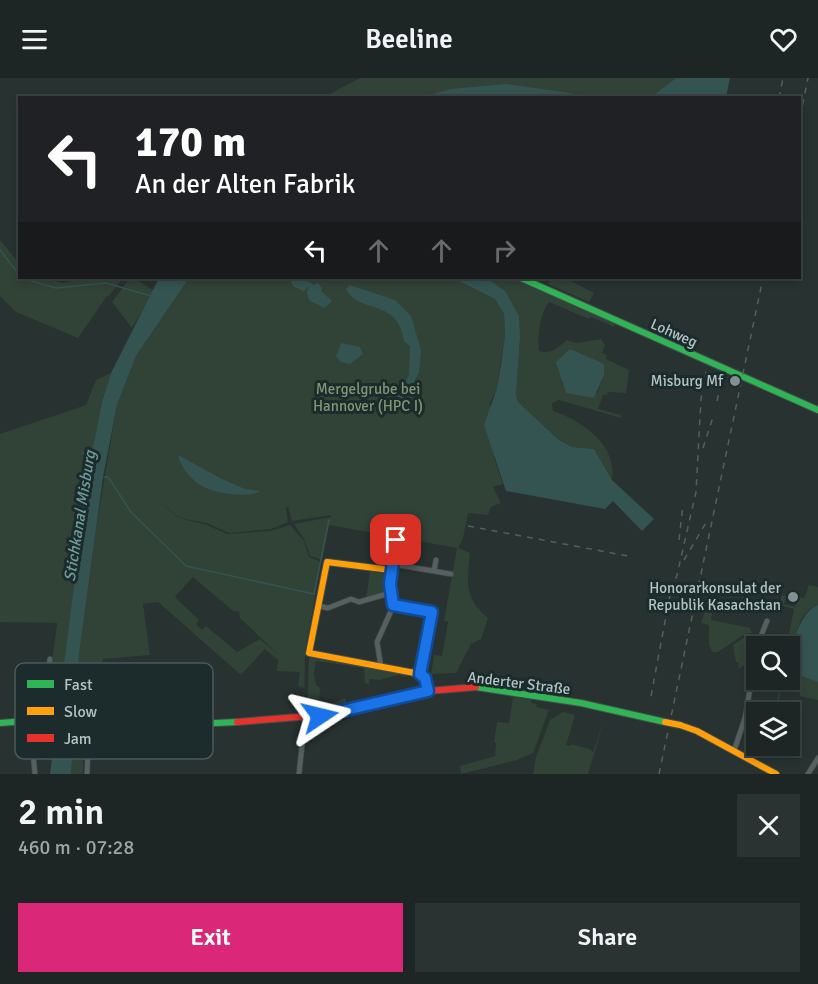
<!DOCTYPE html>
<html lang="en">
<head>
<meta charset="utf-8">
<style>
	:root { --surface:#1d2625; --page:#2a3232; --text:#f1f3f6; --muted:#a0a5a7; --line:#3b4342; --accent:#db2777 }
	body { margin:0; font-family:Signika,sans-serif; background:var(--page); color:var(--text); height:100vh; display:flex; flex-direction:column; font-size:22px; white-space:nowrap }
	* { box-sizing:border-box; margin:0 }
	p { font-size:20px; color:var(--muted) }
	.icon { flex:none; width:33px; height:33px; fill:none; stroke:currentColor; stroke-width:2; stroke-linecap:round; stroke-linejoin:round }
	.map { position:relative; height:696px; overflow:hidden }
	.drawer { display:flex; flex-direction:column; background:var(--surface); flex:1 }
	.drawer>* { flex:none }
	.banner { position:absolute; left:18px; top:18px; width:783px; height:183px; border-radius:0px; box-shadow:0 3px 9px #0003,0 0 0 2px var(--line); background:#202124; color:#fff; overflow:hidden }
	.buttons { position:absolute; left:746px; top:558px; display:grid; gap:12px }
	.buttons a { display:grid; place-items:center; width:54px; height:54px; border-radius:0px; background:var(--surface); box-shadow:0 3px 9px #0003,0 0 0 2px var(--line); font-size:30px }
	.pin { position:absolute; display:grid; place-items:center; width:51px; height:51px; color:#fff; margin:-26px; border-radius:12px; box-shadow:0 3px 9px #0006 }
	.me { position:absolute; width:66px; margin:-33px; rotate:80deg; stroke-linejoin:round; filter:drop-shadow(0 0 4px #0008) }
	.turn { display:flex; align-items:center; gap:21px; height:126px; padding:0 18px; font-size:27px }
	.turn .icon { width:78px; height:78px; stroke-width:2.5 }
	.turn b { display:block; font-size:42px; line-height:51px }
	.lanes { display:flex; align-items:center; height:57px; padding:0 18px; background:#0003; justify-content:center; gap:30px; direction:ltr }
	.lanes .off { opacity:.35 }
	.round { display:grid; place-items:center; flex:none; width:63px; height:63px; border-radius:0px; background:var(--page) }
	.summary { display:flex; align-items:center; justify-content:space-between; height:102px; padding:0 18px }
	h1 { font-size:36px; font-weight:600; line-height:45px }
	.action { display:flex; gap:12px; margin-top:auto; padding:12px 18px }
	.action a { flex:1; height:69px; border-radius:0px; background:var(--accent); color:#fff; font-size:24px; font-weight:600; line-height:69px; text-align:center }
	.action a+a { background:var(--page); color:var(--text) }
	header { display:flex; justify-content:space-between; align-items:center; height:78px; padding:0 18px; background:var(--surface); font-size:27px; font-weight:600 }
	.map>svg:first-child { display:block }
	.green { fill:#314237; fill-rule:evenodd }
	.water { fill:#345452 }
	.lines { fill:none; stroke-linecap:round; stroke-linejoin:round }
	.stream { stroke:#345452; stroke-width:1.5 }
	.street-casing { stroke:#444d4c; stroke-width:6 }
	.fast-casing { stroke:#444d4c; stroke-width:8 }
	.slow-casing { stroke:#444d4c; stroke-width:8 }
	.jam-casing { stroke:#444d4c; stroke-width:8 }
	.street { stroke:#566060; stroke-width:4.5 }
	.fast { stroke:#30b455; stroke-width:6 }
	.slow { stroke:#ff9f0a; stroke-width:6 }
	.jam { stroke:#e5322d; stroke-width:6 }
	.rail { stroke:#565f5f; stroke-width:1.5; stroke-dasharray:6 6; stroke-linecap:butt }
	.slow-bridge-casing { stroke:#444d4c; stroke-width:8; stroke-linecap:butt }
	.slow-bridge { stroke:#ff9f0a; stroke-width:6 }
	.route-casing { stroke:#114b97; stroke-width:15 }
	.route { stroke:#1a73e8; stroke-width:10 }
	.poi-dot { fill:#819090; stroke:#1c2b2b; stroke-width:2 }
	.labels { text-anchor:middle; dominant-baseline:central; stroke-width:6; stroke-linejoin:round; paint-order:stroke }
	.street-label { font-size:15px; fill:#b1c3c3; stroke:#1c2b2b }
	.poi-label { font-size:15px; fill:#b1c3c3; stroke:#1c2b2b; text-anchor:end }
	.park-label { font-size:15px; fill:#819672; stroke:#1c2b2b }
	.water-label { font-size:16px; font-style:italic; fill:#6e9e9c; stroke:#1c2b2b }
	.key { fill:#1c2b2b; stroke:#495959; stroke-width:1.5 }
	.key-label { font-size:16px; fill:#b1c3c3 }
</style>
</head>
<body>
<header><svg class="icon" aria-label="menu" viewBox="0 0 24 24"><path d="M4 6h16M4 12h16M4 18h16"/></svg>Beeline<svg class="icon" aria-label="heart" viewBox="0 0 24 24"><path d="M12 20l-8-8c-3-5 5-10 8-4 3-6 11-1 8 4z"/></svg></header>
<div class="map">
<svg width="818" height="696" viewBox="0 0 818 696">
	<rect width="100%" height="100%" fill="#273231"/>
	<!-- green -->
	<path class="green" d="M 360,0 L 676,0 L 651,19 L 599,19 L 573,15 L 451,11 L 420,19 L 322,20 Z
		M 0,162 L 19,185 L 20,200 L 48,200 L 62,205 L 87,200 L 123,200 L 108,219 L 107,218 L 78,260 L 16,234 L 0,218 Z
		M 130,200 L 134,200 L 154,213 L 132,250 L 112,224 Z
		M 189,200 L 453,200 L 495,221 L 504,236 L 505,256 L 497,310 L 490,325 L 494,379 L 503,406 L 493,409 L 501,425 L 491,429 L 488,437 L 468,435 L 463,460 L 458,470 L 470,475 C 467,504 464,520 488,540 L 481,561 L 471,566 L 456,595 L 431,596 L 434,577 L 442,578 L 448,544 L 444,543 L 457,470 L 329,447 L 322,482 L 310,478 L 304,461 L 294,446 L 331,439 L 331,437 L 292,443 L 288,429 L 286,430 L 288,444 L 271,451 L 229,455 L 207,445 L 180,440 L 156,421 L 179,440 L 207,447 L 227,456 L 270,453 L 290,447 L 304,463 L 309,479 L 321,484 L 305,575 L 304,634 L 298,634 L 299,629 L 303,629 L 304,610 L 297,610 L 304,609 L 298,608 L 300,594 L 277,593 L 278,582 L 265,571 L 241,597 L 158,524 L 143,526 L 150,577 L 103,581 L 96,640 L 75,639 L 79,577 L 97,444 L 117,327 L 136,278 ZM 193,499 L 233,533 L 239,534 L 240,540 L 279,577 L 260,561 L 237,574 L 206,548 L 202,552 L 196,546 L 199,542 L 175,519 Z
		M 487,200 L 511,200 L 615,246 L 614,249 L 591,239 L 589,241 L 549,224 C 540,235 537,259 539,273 C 551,277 559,269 567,262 L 576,265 L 601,261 L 605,267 L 602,275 L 607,277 L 606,281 L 629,292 L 626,315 L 608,314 L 607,317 L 603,317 L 598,331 L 621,337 L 621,340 L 559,322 L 552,325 L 553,333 C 582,342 618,368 612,402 L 594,371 L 572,369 L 559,362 L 518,324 L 516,317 L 520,260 L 505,213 ZM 561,280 L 604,286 L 604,297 L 597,316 L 562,306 Z
		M 550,200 L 567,201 L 594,215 L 589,224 L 548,206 Z
		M 111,295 L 102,324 L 90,383 L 58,638 L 50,638 L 49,607 L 57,545 L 0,544 L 0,356 L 86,327 L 96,302 Z
		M 370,493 L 389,494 L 389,498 L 386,498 L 385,512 L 388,512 L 366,520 Z
		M 809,507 L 818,509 L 818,527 C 797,533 795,564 789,583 L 789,568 L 784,568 L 789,556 L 794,531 L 780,527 L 782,517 L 786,518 L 784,526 L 795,529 L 799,519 L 804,520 Z
		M 707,527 L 730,531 L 730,534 L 713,530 L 711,542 L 750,550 L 752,555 L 745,556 L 718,574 L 712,574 L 709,567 L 709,547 L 701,545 Z
		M 746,558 L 756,563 L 750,585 L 751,589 L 746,593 L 743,593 L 747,590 L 745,587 L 738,591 L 739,585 L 736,584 L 733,567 Z
		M 311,578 L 407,595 L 409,597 L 402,599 L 401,596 L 380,602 L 370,601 L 369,606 L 365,605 L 364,590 L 316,583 L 314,596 L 316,607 L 320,610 L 319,628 L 322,630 L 345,620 L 347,626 L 307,633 L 309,580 Z
		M 789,585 L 791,594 L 818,604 L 818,622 L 800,618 L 800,613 L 782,609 L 777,631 L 780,633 L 776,634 L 775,631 L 780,609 L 773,606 L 774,602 L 789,602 Z
		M 513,619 L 531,622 L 531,625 L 537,626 L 536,629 L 549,632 L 533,675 L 517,682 L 461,696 L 460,688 L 495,678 L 496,665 L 494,664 L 497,644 L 509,645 Z
		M 563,634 L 575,637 L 566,667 L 570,668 L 571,666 L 590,671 L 593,674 L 606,637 L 588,696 L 533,696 L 536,679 L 550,642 Z
		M 74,651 L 81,651 L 83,655 L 83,696 L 71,696 Z"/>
	<!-- water -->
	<path class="water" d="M 676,0 L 730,0 L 726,19 L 651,19 Z
		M 506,6 L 599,19 L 420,19 L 451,11 Z
		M 159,200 L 189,200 L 136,278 L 117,327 L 103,399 L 79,577 L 71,696 L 50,696 L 90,383 L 102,324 L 111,295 Z
		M 302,200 L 314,207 L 318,205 L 322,210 L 321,213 L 332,223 L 324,230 L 309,222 L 307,214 L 309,208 L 304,213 L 294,209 L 291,204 L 293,202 Z
		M 453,200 L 487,200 L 505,213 L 519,238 L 520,260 L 516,317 L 518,324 L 559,362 L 572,369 L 594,371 L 612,402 L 654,441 L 642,453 L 613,423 L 605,431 L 506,413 L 484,347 L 497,310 L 501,287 L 505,256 L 504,236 L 495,221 Z
		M 350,207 L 395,222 L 411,238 L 421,272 L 419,294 L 404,324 L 401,326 L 393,320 L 409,298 L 410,268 L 404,263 C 398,219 359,237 346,211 Z
		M 341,265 L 360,269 L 363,276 L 350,286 L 341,284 L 336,278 Z
		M 570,271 L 604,286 L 604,297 L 594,320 L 566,315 L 556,284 Z
		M 178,377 L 222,401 L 245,411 L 260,413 C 248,421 212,415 200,407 C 189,399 181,389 178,377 Z
		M 818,527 L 818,604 L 790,594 C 788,576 799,533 818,527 Z"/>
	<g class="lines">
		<!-- stream -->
		<path class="stream" d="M 0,172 L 20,198
			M 21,200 L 56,210 L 106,205 L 151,218
			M 82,375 L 91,377
			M 104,399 L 108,399 L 131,434 L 186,488 L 314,516 L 329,442"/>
		<defs>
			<path id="street" d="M 392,486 L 451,496
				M 434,493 L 436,482
				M 390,515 L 396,462
				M 393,527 L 431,534 L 420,596
				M 319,528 L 328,530 L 351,521 L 359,524 L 390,515 L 391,533 L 377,564 L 381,589
				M 757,568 L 767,543
				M 30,643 L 35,696
				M 46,644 L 46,607 L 50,581
				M 734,673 L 745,640 L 756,577
				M 87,696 L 89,646
				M 299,696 L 305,640
				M 808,696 L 818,680"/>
			<path id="fast" d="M 521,200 L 818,332
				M 476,609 L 581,625 L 665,644
				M 0,645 L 26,643 L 155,648 L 237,644"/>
			<path id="slow" d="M 391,492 L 327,484 L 309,575 L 420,596 L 425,600 L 428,613
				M 680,647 L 697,653 L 776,696"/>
			<path id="jam" d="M 237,644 L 335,636 L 428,613 L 476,609"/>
		</defs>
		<!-- street casing -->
		<use href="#street" class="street-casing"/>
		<!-- fast casing -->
		<use href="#fast" class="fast-casing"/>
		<!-- slow casing -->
		<use href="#slow" class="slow-casing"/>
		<!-- jam casing -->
		<use href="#jam" class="jam-casing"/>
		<!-- street -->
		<use href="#street" class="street"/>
		<!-- fast -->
		<use href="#fast" class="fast"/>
		<!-- slow -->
		<use href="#slow" class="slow"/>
		<!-- jam -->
		<use href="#jam" class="jam"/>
		<!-- rail -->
		<path class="rail" d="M 779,20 L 783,0
			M 800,39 L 808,0
			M 717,323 L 723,296
			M 703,370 L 714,336
			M 468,448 L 628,478
			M 679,462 L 683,426
			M 684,482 L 707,443
			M 651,618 L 670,517 L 677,497 L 696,414 L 701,321 L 707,289
			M 659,696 L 763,200"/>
		<defs>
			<path id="slow-bridge" d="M 665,644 L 680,647"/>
		</defs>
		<!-- slow-bridge casing -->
		<use href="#slow-bridge" class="slow-bridge-casing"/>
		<!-- slow-bridge -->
		<use href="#slow-bridge" class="slow-bridge"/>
	</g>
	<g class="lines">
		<defs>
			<path id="route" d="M 320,638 L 428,613 L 425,600 L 420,596 L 432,534 L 393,527 L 390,506 L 396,462"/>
		</defs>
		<!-- route casing -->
		<use href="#route" class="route-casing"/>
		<!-- route -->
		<use href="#route" class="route"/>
	</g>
	<!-- markers -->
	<g class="poi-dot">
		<circle cx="735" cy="303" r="6"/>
		<circle cx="793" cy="519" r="6"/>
	</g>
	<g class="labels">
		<!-- street labels -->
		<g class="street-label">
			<text transform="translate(674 255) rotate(24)">Lohweg</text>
			<text transform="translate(519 605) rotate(7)">Anderter Straße</text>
		</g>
		<!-- poi labels -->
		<g class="poi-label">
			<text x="723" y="303">Misburg Mf</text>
			<text x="781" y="510">Honorarkonsulat der<tspan x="781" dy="17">Republik Kasachstan</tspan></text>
		</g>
		<!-- park labels -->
		<g class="park-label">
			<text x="368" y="311">Mergelgrube bei<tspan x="368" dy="17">Hannover (HPC I)</tspan></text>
		</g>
		<!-- water labels -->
		<g class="water-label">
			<text transform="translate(80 438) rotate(-81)">Stichkanal Misburg</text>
		</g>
	</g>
	<!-- legend -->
	<rect x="15" y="585" width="198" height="96" rx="9" class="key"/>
	<rect x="27" y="602" width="27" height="8" fill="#30b455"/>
	<rect x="27" y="629" width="27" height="8" fill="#ff9f0a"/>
	<rect x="27" y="656" width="27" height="8" fill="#e5322d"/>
	<g class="key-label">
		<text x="64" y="612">Fast</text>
		<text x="64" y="639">Slow</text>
		<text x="64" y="666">Jam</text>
	</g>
</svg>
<div class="buttons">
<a><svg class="icon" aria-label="search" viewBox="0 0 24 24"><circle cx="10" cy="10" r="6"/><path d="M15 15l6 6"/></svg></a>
<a><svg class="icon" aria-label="layers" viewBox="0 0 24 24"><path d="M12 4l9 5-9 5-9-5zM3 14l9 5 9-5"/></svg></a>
</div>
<div class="pin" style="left:396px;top:462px;background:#d93025"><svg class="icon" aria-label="arrive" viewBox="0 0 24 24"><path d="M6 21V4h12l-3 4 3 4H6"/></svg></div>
<svg class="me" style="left:320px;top:638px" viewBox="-20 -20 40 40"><path d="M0-17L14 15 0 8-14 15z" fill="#1a73e8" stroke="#fff" stroke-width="4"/></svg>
<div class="banner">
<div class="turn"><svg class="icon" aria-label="left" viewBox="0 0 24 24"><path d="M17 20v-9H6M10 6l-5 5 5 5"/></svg><div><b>170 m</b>An der Alten Fabrik</div></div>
<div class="lanes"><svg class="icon" aria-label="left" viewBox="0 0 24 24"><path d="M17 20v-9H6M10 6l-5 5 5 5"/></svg><svg class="icon off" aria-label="ahead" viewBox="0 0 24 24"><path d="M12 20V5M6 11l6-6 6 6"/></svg><svg class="icon off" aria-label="ahead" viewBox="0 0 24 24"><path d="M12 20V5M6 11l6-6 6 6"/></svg><svg class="icon off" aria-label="right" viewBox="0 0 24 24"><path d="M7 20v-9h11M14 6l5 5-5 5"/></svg></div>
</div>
</div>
<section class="drawer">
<div class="summary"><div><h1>2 min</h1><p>460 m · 07:28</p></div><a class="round"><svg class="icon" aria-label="close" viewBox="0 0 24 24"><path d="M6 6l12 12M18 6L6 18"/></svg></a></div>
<div class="action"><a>Exit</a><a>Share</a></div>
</section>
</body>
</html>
